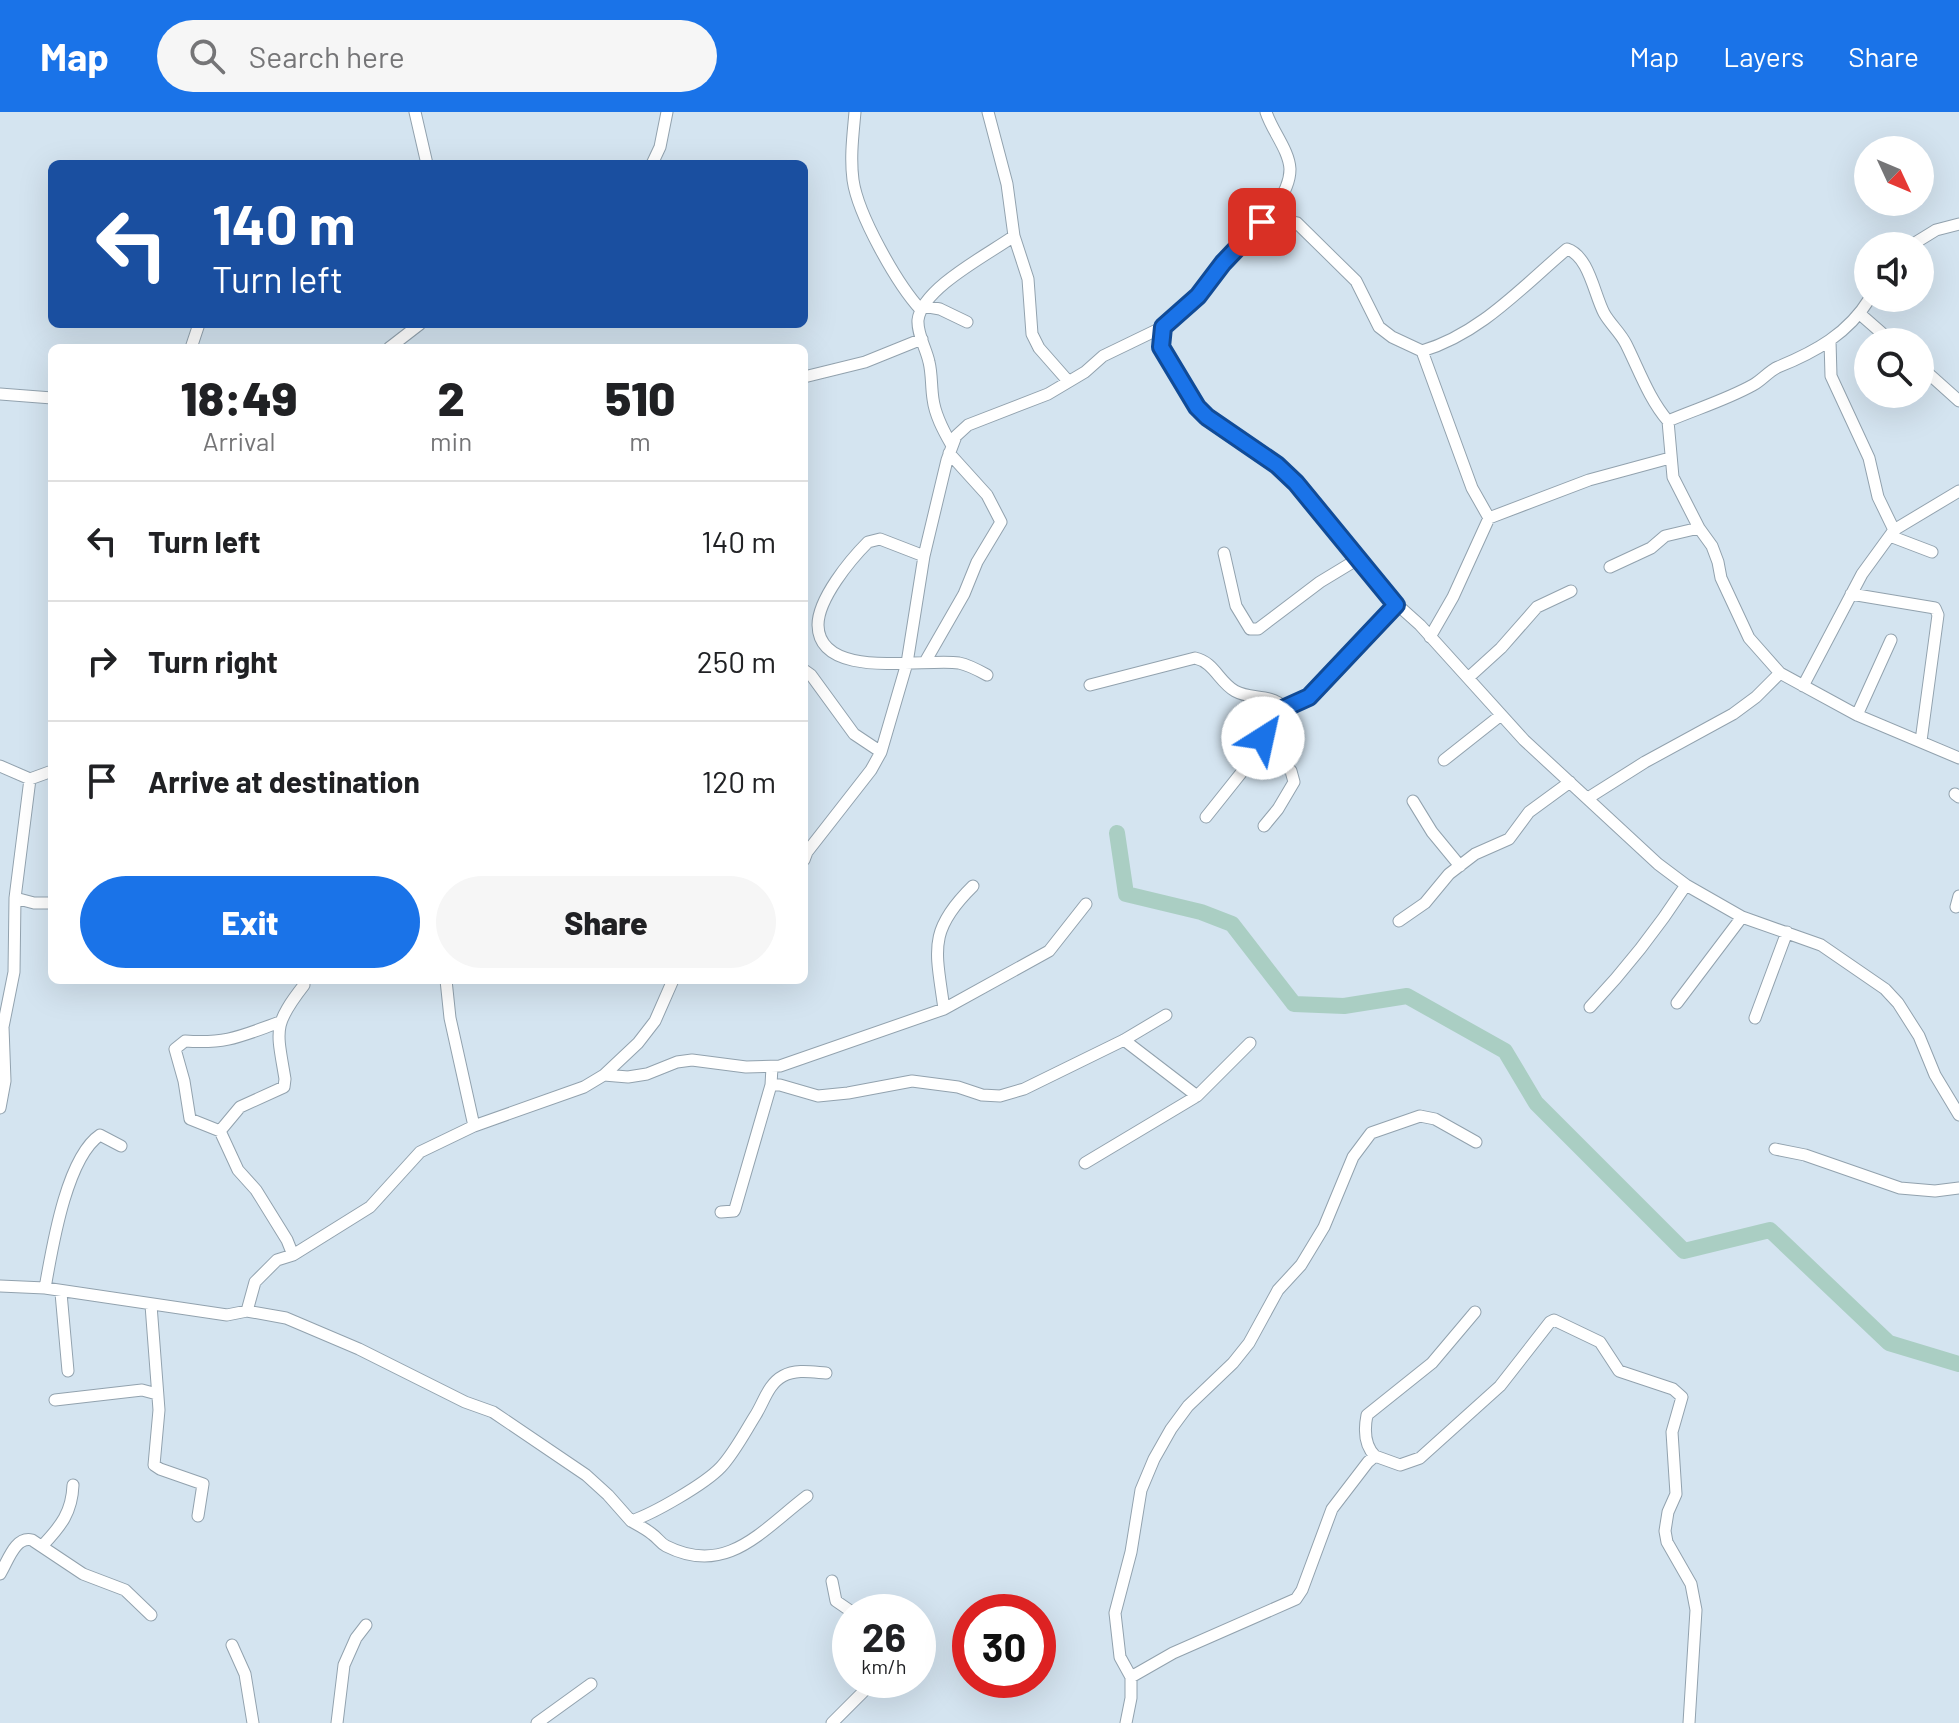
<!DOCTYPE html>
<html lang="en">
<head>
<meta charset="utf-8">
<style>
	:root { --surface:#fff; --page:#f6f6f6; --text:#202124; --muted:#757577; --line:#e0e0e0; --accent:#1a73e8 }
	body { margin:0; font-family:Barlow,sans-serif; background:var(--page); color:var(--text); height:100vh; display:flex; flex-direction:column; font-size:30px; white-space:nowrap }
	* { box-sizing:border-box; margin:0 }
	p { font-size:26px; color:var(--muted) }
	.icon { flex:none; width:44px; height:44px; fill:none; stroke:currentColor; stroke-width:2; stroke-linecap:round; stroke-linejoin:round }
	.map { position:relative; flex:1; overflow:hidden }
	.sheet { position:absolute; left:48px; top:232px; width:760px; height:640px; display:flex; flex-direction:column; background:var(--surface); border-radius:12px; box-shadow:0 8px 32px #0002 }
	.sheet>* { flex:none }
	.guide { position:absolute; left:48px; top:48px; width:760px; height:168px; border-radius:12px; box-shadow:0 8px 32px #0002; background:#1a4fa0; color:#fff; overflow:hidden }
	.needle { width:52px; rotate:134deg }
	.buttons { position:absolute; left:1854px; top:24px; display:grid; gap:16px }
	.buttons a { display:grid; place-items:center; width:80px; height:80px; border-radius:50%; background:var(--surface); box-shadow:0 8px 32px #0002; font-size:40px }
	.speed { position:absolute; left:832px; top:1482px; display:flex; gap:16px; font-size:40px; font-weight:700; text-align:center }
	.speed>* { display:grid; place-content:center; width:104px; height:104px; border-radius:50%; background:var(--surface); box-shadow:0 8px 32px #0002; line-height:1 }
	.speed small { font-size:20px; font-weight:400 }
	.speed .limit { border:12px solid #d22; background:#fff; color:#111 }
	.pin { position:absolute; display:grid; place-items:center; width:68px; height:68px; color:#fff; margin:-34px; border-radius:16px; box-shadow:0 4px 12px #0006 }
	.me { position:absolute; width:88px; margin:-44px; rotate:35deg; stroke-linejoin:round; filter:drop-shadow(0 0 6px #0008) }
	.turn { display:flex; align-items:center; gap:28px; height:168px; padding:0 32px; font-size:36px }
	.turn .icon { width:104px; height:104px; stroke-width:2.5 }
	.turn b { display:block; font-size:56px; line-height:68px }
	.eta { display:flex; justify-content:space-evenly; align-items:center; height:136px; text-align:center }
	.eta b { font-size:48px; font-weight:800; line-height:56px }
	.primary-button { display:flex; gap:16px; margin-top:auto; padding:16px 32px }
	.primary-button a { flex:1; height:92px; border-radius:48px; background:var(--accent); color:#fff; font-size:32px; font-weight:800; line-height:92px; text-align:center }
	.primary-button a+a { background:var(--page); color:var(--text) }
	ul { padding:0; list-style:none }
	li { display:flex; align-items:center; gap:24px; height:120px; padding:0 32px; border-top:2px solid var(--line) }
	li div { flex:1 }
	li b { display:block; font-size:30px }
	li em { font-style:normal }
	header { display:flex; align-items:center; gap:48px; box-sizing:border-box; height:112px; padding:0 40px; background:var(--accent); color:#fff }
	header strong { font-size:38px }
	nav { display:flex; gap:44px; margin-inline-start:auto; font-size:28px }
	.search { width:560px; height:72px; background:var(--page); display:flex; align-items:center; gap:20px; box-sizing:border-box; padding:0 28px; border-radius:44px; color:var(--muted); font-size:30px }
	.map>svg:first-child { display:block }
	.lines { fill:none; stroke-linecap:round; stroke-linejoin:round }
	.river { stroke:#aacec3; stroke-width:16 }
	.street-casing { stroke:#92a2ae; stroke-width:13 }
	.street { stroke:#fff; stroke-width:11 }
	.route-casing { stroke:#114b97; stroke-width:20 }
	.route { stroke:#1a73e8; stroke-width:14 }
</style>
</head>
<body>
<header>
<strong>Map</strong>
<div class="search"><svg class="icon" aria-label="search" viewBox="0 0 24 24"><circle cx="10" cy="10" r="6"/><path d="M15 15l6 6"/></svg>Search here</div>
<nav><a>Map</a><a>Layers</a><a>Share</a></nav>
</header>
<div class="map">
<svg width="1959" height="1611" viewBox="0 0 1959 1611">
	<rect width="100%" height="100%" fill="#d4e4f0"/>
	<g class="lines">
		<!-- river -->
		<path class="river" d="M 1117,721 L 1126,782 L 1201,800 L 1232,812 L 1294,892 L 1344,894 L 1407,884 L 1505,939 L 1536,991 L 1684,1139 L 1770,1118 L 1889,1231 L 1959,1252"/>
		<defs>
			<path id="street" d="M 415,0 L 427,52
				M 855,0 C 853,23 850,45 853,68 C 858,103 897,172 921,198
				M 988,0 L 1007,72 L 1014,124 L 1028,167 L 1032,222 L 1039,236 L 1068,269
				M 1266,0 C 1272,19 1289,38 1290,57 C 1290,92 1244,126 1223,151 C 1213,162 1206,175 1196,186 C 1186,197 1175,205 1163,215 L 1161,235 L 1197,295 L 1207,305 L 1277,353 L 1296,371 L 1332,413 L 1382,479 L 1420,513 L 1524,628 L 1658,752 L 1686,773 L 1742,805 L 1821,833 L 1885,877 L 1898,891 L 1919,924 L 1935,963 L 1959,1003
				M 652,52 L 660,35 L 667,0
				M 1266,105 L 1297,111 L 1356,169 L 1379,215 L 1392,225 L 1422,239 L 1472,376 L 1489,406 L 1453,485 L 1430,525
				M 1910,134 L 1936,118 L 1959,112
				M 923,194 L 940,197 L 967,210
				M 1860,202 L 1892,230
				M 191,236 L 199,212
				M 389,236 L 420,212
				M 1422,239 C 1480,222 1522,175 1567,137 C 1589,144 1594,182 1604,201 C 1610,212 1620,220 1626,232 C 1639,258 1649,287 1668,309
				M 1920,254 L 1959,289
				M 804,265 L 865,250 L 922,227
				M 0,282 L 52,286
				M 951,332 C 943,318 935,303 933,287 C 931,274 932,262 929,250 C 926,236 917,222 918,208 C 922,176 989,142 1014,124
				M 1489,406 L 1589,368 L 1670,346
				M 1894,418 L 1959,379
				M 1890,424 L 1932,440
				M 1224,441 L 1236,494 L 1250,517 L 1258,517 L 1320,470 L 1358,447
				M 924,444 L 880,427 L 868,430 C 850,448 818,487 818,513 C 819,569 923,546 959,551 C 969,553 978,558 987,563
				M 1610,455 L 1651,436 L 1665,424 L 1699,416
				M 1851,482 L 1935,496 L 1938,503 L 1921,629
				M 925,550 L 964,482 L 977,450 L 1001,410 L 987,383 L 949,341
				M 804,558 L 811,563 L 854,622 L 881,640
				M 1780,561 L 1749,526 L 1721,466 L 1718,450 L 1712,434 L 1699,416 L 1673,365 L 1668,309 C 1696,297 1726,288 1753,273 C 1762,268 1769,259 1778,255 C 1815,240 1848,222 1870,186
				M 1468,566 L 1501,536 L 1537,495 L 1571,479
				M 1090,573 L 1195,546 C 1214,550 1219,570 1235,579 C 1251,588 1268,581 1284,595
				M 1803,574 L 1862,462 L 1894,418 L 1878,385 L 1869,346 L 1831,264 L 1830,229
				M 1857,603 L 1891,528
				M 1444,648 L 1501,603
				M 0,654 L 30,667 L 52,659
				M 30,667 L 15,786 L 34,791 L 52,791
				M 1955,682 L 1959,685
				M 1588,686 L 1645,650 L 1733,602 L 1756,585 L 1780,561 L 1857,603 L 1959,646
				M 1413,689 L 1432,720 L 1460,754
				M 1206,705 L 1265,631
				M 1264,714 L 1278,697 L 1294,670 L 1291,659 L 1265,631 C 1261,619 1269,607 1278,599 C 1288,590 1301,591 1311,583 C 1325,572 1335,555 1348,541 C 1363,525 1380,510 1396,493
				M 804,748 L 807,740 L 871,658 L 881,640 L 907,551 L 924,444 L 947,348 L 956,324 L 968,313 L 1048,282 L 1085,260 L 1103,244 L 1163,215
				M 1956,795 L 1959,784
				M 1399,809 L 1425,791 L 1449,762 L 1475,742 L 1509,727 L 1529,700 L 1570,670
				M 446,868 L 450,906 L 474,1014
				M 1677,891 L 1742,805
				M 1590,895 C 1626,857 1658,816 1686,773
				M 944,897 C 936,838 927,819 973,774
				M 1755,906 L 1787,820
				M 1124,928 L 1197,984 L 1250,931
				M 604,963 L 628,965 L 647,962 L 677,950 L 692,948 L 746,955 L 780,954 L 944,897 L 1049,839 L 1086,792
				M 771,973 L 780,973 L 818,984 L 848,981 L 912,969 L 958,975 L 982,983 L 1000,984 L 1024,977 L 1124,928 L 1166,903
				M 0,996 L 5,969 L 3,915 L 14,860 L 15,786
				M 220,1019 L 190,1007 L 184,969 L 175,937 L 185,929 C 227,932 241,924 280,910
				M 1775,1037 L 1805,1043 L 1900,1076 L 1935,1079 L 1959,1076
				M 1085,1051 L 1197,984
				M 721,1100 L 734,1099 L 735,1097 L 771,973 L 772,955
				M 293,1143 L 287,1128 L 256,1078 L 238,1058 L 220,1019 L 240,995 L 284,975 L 285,967 C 277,918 272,914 304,873
				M 0,1174 L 45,1176 L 227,1203 L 247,1199 L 286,1206 L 359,1237 L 465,1290 L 493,1300 L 586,1363 L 608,1383 L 631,1409 C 653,1402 705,1372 721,1355 C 734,1341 745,1320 755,1304 C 764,1290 768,1272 783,1264 C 796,1257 812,1260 826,1261
				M 45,1176 C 52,1137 66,1046 100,1023 L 121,1034
				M 61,1181 L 68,1259
				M 151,1193 L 159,1298 L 154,1353 L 160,1357 L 203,1372 L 198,1404
				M 247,1199 L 255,1170 L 277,1148 L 293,1143 L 370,1095 L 420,1040 L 474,1014 L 584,975 L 604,963 L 638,931 L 655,909 L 673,868
				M 55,1288 L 142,1278 L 157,1282
				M 1375,1344 C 1364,1333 1364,1318 1367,1303 L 1432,1251 L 1475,1200
				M 631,1409 C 638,1413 646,1417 652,1422 C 658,1426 660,1431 666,1434 C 727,1465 762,1418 807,1384
				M 43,1433 C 61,1414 72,1400 73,1373
				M 0,1462 C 8,1449 15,1424 32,1428 L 83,1462 L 125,1478 L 151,1503
				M 832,1469 L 836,1489 L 852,1500
				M 232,1533 L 245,1562 L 253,1611
				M 1131,1565 L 1173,1541 L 1296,1487 L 1302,1478 L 1332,1397 L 1368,1350 L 1375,1344 L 1400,1353 L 1420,1346 L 1500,1274 L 1550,1210 L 1554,1208 L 1600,1230 L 1619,1259 L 1673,1277 L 1682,1285 L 1672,1320 L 1676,1382 L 1668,1400 L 1665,1419 L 1667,1430 L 1691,1472 L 1696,1498 L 1689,1611
				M 337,1611 L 344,1553 L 356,1526 L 366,1513
				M 537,1611 L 591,1572
				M 832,1611 L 875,1568
				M 1126,1611 L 1131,1586 L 1131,1565 L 1120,1545 L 1115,1501 L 1131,1440 L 1141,1378 L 1154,1347 L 1171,1317 L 1188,1294 L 1233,1251 L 1249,1231 L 1278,1178 L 1301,1153 L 1324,1115 L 1353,1045 L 1371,1021 L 1420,1004 L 1435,1007 L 1476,1030"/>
		</defs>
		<!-- street casing -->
		<use href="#street" class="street-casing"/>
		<!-- street -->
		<use href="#street" class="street"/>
	</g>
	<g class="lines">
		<defs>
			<path id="route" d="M 1262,110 L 1223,151 L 1198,184 L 1163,215 L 1161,235 L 1197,295 L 1207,305 L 1277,353 L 1296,371 L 1396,493 L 1309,585 L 1278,599 L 1264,618 L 1263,626"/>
		</defs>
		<!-- route casing -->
		<use href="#route" class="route-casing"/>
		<!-- route -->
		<use href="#route" class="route"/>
	</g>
</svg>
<div class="buttons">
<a><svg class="needle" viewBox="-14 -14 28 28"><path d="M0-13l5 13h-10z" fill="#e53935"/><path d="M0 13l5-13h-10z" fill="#757577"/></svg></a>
<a><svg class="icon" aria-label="sound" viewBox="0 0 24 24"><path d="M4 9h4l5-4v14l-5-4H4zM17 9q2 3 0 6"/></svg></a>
<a><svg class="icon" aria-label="search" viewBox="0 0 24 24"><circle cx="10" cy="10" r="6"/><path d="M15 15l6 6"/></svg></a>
</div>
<div class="speed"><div>26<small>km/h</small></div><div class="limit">30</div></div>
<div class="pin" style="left:1262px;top:110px;background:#d93025"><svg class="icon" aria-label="arrive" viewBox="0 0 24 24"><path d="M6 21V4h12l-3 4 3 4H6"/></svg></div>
<svg class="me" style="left:1263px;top:626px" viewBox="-20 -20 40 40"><circle r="19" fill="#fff"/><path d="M0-13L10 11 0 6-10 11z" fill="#1a73e8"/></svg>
<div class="guide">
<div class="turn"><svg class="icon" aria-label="left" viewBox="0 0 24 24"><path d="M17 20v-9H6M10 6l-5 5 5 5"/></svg><div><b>140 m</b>Turn left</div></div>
</div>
<section class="sheet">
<div class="eta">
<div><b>18:49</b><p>Arrival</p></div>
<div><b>2</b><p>min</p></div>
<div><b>510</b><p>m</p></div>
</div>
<ul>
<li><svg class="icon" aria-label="left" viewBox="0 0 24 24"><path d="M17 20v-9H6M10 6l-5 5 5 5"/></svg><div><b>Turn left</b></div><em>140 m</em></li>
<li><svg class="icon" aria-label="right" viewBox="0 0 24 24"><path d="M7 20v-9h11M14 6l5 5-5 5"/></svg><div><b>Turn right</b></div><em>250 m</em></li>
<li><svg class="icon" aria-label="arrive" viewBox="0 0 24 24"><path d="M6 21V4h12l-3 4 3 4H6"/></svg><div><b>Arrive at destination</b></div><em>120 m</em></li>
</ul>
<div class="primary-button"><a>Exit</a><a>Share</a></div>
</section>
</div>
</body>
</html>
